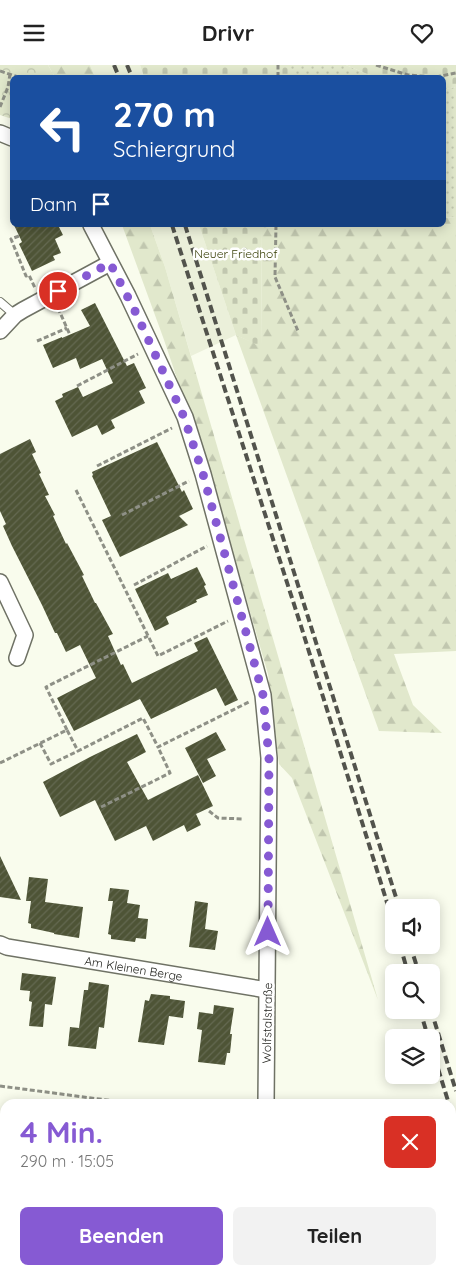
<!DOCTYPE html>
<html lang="de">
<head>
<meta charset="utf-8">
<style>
	:root { --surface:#fff; --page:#f2f2f2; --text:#222; --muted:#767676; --accent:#865ad3 }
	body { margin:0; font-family:Quicksand,sans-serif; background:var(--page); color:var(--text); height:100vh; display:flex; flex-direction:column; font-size:19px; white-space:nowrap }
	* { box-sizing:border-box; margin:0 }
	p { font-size:16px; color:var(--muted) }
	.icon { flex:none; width:28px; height:28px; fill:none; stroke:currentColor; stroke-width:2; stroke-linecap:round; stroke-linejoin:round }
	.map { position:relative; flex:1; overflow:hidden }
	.panel { position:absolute; left:0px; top:1034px; width:456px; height:176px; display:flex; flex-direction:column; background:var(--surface); border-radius:15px 15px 0 0; box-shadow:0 2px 12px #0003 }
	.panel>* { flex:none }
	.top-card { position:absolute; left:10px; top:10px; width:436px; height:152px; border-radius:8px; box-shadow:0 2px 12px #0003; background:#1a4fa0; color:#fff; overflow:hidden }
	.fabs { position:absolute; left:385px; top:834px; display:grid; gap:10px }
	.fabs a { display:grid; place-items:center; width:55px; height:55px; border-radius:8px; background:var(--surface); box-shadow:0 2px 12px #0003; font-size:25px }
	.pin { position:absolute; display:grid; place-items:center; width:42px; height:42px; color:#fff; margin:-21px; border:2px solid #fff; border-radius:50%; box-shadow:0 1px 5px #0007 }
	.me { position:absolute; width:55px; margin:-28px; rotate:0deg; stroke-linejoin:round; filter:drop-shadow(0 0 4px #0008) }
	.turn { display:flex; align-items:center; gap:18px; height:105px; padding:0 20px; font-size:22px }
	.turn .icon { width:65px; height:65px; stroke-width:2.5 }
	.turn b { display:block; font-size:35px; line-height:42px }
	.then { display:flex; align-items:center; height:48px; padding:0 20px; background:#0003; gap:10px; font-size:19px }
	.round { display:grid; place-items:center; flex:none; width:52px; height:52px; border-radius:8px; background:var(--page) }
	.summary { display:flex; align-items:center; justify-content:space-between; height:85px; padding:0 20px }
	h1 { font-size:30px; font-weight:800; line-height:38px; color:var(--accent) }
	.cta { display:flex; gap:10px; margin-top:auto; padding:10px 20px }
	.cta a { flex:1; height:58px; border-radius:8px; background:var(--accent); color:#fff; font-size:20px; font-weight:800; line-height:58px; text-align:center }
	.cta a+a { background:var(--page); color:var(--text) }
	header { display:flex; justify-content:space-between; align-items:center; height:65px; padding:0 20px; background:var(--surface); font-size:22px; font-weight:800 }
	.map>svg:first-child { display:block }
	.built { fill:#ebf0da }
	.grass { fill:url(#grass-dots) }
	.forest { fill:url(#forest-firs) }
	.cemetery { fill:url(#cemetery-stones) }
	.park { fill:url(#park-crowns) }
	.building { fill:url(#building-hatch) }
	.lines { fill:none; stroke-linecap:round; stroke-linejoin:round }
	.lane-casing { stroke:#6f7265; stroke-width:10 }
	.street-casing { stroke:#6f7265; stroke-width:18 }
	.path { stroke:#8e9086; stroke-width:3; stroke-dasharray:5 2.5; stroke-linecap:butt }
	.lane { stroke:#fff; stroke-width:8 }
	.street { stroke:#fff; stroke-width:15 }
	.rail { stroke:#52534c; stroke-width:4; stroke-dasharray:8 4; stroke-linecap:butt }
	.route { stroke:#865ad3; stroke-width:9; stroke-dasharray:0 16.2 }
	.labels { text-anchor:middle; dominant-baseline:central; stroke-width:5; stroke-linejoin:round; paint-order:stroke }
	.park-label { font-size:12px; fill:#373e05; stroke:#fff }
	.street-label { font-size:12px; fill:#242520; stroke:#fff }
</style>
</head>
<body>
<header><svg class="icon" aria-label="menu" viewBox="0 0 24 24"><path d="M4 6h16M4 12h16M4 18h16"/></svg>Drivr<svg class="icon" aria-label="heart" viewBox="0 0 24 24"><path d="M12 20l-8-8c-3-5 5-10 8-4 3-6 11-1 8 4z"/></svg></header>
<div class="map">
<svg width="456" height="1209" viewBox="0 0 456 1209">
	<defs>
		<pattern id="grass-dots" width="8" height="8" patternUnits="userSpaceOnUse" patternTransform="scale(1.25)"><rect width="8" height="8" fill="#e1e8cc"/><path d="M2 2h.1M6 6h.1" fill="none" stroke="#c1c7af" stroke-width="1.8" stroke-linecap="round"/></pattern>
		<pattern id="forest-firs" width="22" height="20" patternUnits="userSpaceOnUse" patternTransform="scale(1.25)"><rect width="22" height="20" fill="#e1e8cc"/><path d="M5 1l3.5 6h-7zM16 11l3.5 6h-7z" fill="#c1c7af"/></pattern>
		<pattern id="cemetery-stones" width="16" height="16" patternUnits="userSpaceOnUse" patternTransform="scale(1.25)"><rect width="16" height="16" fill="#e1e8cc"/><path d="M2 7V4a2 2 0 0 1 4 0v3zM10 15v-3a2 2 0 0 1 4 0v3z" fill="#c1c7af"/></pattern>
		<pattern id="park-crowns" width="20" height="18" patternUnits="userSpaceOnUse" patternTransform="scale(1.25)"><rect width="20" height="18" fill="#e1e8cc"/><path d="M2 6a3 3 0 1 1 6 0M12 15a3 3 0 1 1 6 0" fill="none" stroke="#c1c7af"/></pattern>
		<pattern id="building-hatch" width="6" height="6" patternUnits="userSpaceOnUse" patternTransform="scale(1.25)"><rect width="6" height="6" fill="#4e5436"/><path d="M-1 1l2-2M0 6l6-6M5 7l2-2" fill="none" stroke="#646951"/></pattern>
	</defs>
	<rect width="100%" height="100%" fill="#f9fced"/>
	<!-- built -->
	<path class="built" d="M 90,0 L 140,0 L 144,12 L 95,12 Z
		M 150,160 L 199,160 L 236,270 L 191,291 L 165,202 Z"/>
	<!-- grass -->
	<path class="grass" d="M 289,0 L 346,0 L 367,9 L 378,12 L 289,12 Z
		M 456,22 L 456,152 L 444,153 L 444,24 Z"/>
	<!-- forest -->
	<path class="forest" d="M 48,0 L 90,0 L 95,12 L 55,12 Z
		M 456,152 L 456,586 L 394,589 L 413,640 L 442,668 L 379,666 L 236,270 L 261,281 L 262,163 L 322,160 L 444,160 L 444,153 Z
		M 122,160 L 150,160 L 165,202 L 378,935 L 292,713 L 279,699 L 268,609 L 216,429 L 163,272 Z"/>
	<!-- cemetery -->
	<path class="cemetery" d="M 140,0 L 289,0 L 289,12 L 144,12 Z
		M 346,0 L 456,0 L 456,22 L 444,24 L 444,12 L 378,12 L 367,9 Z
		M 199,160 L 286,160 L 286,162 L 262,163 L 261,282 L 236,270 Z"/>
	<!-- park -->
	<path class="park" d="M 0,0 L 48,0 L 55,12 L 12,12 L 12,54 L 0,50 Z"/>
	<!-- building -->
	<path class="building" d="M 14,160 L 58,160 L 63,170 L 55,174 L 61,188 L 53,191 L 55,195 L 32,206 L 19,179 L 22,177 Z
		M 95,238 L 127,301 L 134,298 L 146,323 L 139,326 L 145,338 L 111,355 L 115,363 L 102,370 L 97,360 L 72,372 L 55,336 L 63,332 L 62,329 L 78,322 L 83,332 L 113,318 L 102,294 L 80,304 L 76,293 L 53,303 L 43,280 L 62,272 L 62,273 L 90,261 L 81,245 Z
		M 30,374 L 36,387 L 32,389 L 41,408 L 39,409 L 49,430 L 45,431 L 55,450 L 53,451 L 66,479 L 67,478 L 84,510 L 82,511 L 95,538 L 96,538 L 113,569 L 108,571 L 121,600 L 123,599 L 132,618 L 198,586 L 194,578 L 207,572 L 238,635 L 225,641 L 216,623 L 151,654 L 140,634 L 74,666 L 57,633 L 96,613 L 80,580 L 66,587 L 57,568 L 55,568 L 42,540 L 12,481 L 3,461 L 6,459 L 0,446 L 0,389 Z
		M 157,377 L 182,427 L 184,425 L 193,444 L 179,451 L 188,460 L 120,492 L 102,455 L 111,451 L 92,411 L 93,410 L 92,407 Z
		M 197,502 L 206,520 L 204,521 L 208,530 L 196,535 L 197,537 L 166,552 L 169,559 L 155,566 L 135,524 L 168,508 L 171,514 Z
		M 216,667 L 226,685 L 207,694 L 216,711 L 203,718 L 185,683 Z
		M 137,669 L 146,687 L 127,697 L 148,735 L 198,710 L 213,741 L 196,749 L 201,760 L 187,767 L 184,760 L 153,776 L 146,761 L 115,776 L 95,735 L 60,752 L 43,717 L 90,692 Z
		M 0,791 L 21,835 L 0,832 Z
		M 29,812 L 48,814 L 45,837 L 83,842 L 79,873 L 54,869 L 54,868 L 31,863 L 31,859 L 28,858 L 31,836 L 26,836 Z
		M 110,823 L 129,825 L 127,838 L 140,840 L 138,853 L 148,854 L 146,874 L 136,873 L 135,877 L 111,874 L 111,870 L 108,869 L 113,836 L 108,836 Z
		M 195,836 L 208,838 L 205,864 L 218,866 L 215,885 L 189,882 Z
		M 22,908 L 56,912 L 52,940 L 45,939 L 43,962 L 29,961 L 32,937 L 29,936 L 30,926 L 20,925 Z
		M 89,917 L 109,920 L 104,963 L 99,962 L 96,984 L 68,981 L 70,962 L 79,963 L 84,925 L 88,925 Z
		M 151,929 L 170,931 L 170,934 L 185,936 L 183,953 L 169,951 L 164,980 L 138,977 L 145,935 L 149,936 Z
		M 214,940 L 234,943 L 230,969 L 232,969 L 230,988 L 227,988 L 225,1000 L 198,997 L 202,965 L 197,964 L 199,947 L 213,949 Z"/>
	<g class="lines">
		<defs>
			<path id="lane" d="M 0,237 L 15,250"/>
			<g id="street">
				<path d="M 0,68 L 12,73"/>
				<path d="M 91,160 L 128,231 L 185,352 L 203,409 L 263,630 L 269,693 L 266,1039"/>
				<path d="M 0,266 L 15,250 L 23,245 L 110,198"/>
				<path d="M 0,517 L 25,570 L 17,593"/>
				<path id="s1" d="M 0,879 L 7,882 L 267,925"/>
				<path d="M 0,1098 L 5,1100"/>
			</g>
		</defs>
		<!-- lane casing -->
		<use href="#lane" class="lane-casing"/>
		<!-- street casing -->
		<use href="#street" class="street-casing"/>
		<!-- path -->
		<path class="path" d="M 376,0 L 408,10 L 433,12
			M 0,6 L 18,12
			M 278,12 L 278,0
			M 436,12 L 456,8
			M 0,42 L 8,22 L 10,9
			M 276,160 L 275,212 L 298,266
			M 19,171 L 11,174 L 26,211 L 29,210 L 35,223
			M 58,243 L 70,270
			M 37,276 L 67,263
			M 77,321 L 138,289
			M 97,401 L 172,363
			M 76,425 L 158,591 L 228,556
			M 122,450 L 189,416
			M 134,520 L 207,481
			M 67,665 L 46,622 L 148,571
			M 40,678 L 51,699 L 78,686
			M 0,698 L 67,665 L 78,686 L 143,653 L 158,682 L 249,637
			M 101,742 L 170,708 L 158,682
			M 209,746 L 218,753 L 244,754
			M 0,1021 L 137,1039
			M 261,1205 L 261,1209"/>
		<!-- lane -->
		<use href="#lane" class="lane"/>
		<!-- street -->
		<use href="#street" class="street"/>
		<!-- rail -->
		<path class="rail" d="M 114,0 L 119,12
			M 127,0 L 132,12
			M 172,160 L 301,561 L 394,860
			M 185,160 L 399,842
			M 400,880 L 408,908
			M 410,880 L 419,908
			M 420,945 L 428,972
			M 431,945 L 456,1026
			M 431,981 L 449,1039
			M 451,1046 L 456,1061"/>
	</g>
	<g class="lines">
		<!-- route -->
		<path class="route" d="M 58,226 L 110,198 L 136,248 L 184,352 L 203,409 L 263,630 L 269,693 L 268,867"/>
	</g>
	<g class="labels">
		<!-- park labels -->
		<g class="park-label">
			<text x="236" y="188">Neuer Friedhof</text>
		</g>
		<!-- street labels -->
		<g class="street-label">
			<text stroke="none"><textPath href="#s1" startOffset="136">Am Kleinen Berge</textPath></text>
			<text transform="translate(267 958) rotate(-89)">Wolfstalstraße</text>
		</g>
	</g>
</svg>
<div class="fabs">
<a><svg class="icon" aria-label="sound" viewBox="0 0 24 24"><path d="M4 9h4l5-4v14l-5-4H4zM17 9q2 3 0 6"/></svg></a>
<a><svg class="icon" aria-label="search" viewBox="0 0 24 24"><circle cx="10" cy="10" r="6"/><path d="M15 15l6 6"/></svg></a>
<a><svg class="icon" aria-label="layers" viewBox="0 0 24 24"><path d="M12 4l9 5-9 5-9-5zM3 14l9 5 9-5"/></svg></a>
</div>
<div class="pin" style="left:58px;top:226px;background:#d93025"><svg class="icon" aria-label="arrive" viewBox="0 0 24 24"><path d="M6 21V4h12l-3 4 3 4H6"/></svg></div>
<svg class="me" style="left:268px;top:867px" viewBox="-20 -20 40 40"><path d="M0-17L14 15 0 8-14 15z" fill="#865ad3" stroke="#fff" stroke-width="4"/></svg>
<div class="top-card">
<div class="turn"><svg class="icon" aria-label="left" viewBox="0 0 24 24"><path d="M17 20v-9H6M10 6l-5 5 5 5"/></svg><div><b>270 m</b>Schiergrund</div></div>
<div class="then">Dann<svg class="icon" aria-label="arrive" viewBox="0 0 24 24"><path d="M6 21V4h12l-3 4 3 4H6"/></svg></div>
</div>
<section class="panel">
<div class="summary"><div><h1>4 Min.</h1><p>290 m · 15:05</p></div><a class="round" style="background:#d93025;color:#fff"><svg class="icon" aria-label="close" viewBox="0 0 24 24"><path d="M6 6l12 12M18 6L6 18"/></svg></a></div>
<div class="cta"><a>Beenden</a><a>Teilen</a></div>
</section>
</div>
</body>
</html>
